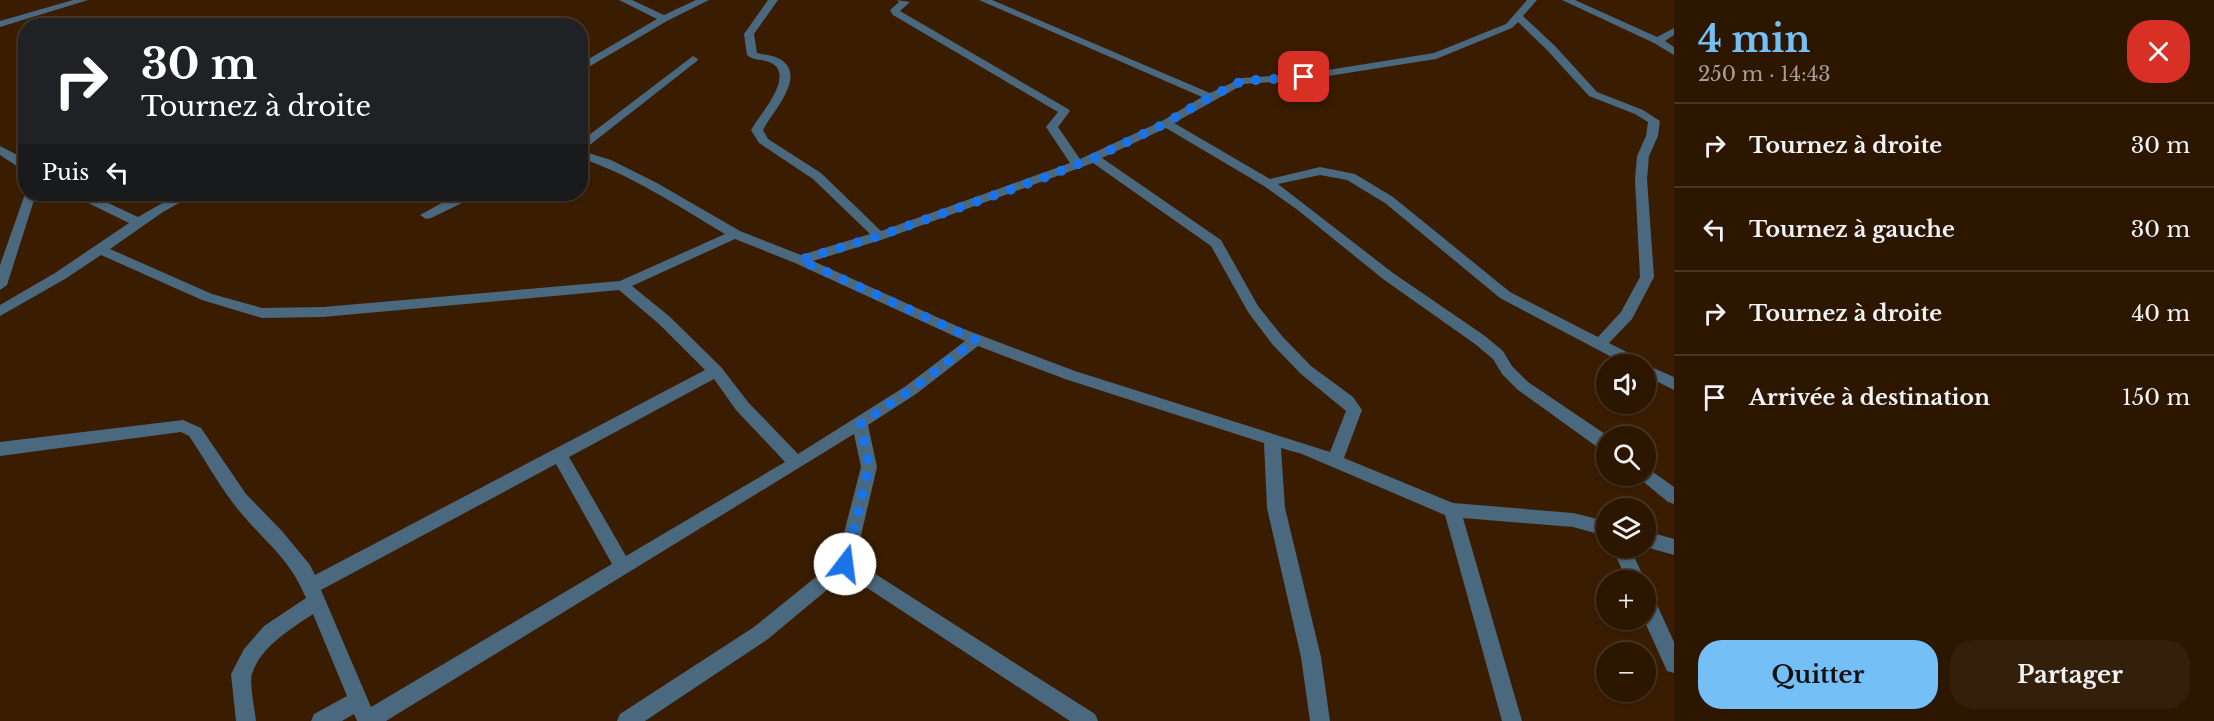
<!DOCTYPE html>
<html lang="fr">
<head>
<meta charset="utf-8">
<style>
	:root { --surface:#2c1600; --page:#341f0a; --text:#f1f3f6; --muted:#a69f99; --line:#483522; --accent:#74c0f6 }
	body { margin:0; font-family:"Libre Baskerville",serif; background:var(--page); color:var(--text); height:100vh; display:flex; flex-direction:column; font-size:22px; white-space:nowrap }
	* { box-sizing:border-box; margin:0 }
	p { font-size:20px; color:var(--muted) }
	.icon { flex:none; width:33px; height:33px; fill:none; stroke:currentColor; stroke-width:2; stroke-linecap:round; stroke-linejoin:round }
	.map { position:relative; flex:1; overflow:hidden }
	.sheet { display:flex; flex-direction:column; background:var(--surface); width:540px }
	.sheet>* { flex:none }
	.top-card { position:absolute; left:18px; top:18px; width:570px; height:183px; border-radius:24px; box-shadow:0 2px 4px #0004,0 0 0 2px var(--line); background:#202124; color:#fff; overflow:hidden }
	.controls { position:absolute; left:1596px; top:354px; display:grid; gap:12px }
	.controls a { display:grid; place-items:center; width:60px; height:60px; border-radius:50%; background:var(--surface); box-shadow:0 2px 4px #0004,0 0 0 2px var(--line); font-size:30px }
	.pin { position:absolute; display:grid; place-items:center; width:51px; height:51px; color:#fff; margin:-26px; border-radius:12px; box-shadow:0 3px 9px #0006 }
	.me { position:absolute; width:66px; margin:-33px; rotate:15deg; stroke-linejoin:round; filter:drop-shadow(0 0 4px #0008) }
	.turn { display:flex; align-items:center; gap:21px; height:126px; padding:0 24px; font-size:27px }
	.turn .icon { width:78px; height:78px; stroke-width:2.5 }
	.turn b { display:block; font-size:42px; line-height:51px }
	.then { display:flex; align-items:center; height:57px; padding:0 24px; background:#0003; gap:12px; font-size:22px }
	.round { display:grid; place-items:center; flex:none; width:63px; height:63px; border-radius:24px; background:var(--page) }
	.headline { display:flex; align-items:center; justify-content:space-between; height:102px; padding:0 24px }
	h1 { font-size:36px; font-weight:800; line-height:45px; color:var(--accent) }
	.button { display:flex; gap:12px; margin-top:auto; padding:12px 24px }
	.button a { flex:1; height:69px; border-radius:24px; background:var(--accent); color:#111; font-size:24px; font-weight:800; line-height:69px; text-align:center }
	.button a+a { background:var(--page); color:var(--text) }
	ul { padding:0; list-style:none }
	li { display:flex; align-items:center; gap:18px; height:84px; padding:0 24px; border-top:2px solid var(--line) }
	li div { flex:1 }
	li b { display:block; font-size:22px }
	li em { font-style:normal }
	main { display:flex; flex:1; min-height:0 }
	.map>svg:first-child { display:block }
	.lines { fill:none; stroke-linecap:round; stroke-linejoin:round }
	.minor { fill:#4a687e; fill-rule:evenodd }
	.route { stroke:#1a73e8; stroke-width:10; stroke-dasharray:0 18 }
</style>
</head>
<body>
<main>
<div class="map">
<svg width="1674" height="721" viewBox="0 0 1674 721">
	<rect width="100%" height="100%" fill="#3a1d00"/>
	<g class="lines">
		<!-- minor -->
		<path class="minor" d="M 73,0 L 88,0 L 0,27 L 0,21 Z
			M 619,0 L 632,0 L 664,15 L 696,0 L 709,0 L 667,21 L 580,72 L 580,64 L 657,19 Z
			M 768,0 L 778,0 L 754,34 L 757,53 C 764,55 773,55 780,59 C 808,76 772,112 763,130 L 768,139 L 821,173 L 881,231 L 1070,163 L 1046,127 L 1058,112 L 893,15 L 890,10 L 899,2 L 897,0 L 910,2 L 900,11 L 1068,109 L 1070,111 L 1058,127 L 1080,159 L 1162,121 L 1202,97 L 979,0 L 992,0 L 1210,93 L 1242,78 L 1303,74 L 1434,53 L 1506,24 L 1527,0 L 1537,0 L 1523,16 L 1555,46 L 1597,92 L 1643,110 L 1660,121 L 1658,136 L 1649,156 L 1647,179 L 1654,277 L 1632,319 L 1609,343 L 1642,360 L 1644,364 L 1674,377 L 1674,390 L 1646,376 L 1646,364 L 1625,364 L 1500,298 L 1385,203 L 1347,180 L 1320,175 L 1278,184 L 1393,273 L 1485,336 L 1503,351 L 1512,366 L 1528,382 L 1608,436 L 1606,450 L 1600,449 L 1518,390 L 1502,374 L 1493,359 L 1475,344 L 1383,279 L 1299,211 L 1264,186 L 1166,128 L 1102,158 L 1221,240 L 1258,306 L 1282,336 L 1311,366 L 1353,397 L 1362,410 L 1344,458 L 1453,503 L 1573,513 L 1606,521 L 1606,536 L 1573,527 L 1463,518 L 1522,721 L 1502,721 L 1445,515 L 1302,454 L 1281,448 L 1285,508 L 1321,657 L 1330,721 L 1310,721 L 1301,657 L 1267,508 L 1264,443 L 1065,379 L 978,346 L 916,394 L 868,425 L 877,467 L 855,561 L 1095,714 L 1098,721 L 1070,721 L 846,574 L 768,639 L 645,721 L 617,721 L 620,714 L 754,627 L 837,560 L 861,467 L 854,434 L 386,721 L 357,721 L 354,714 L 342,721 L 311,721 L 314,714 L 347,696 L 313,614 C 291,629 261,646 252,674 C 249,683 255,710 256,721 L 236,721 L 231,674 L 244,649 L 264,626 L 306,598 C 288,554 259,538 233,503 C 217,482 204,458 189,436 L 181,432 L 0,456 L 0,442 L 183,420 L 201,428 L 246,494 L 282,531 L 310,565 L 315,575 L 705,370 L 659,324 L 619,290 L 323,317 L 262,318 L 202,300 L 101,255 L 65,279 L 0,316 L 0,305 L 55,273 L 129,223 L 76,197 L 74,194 L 89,194 L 138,217 L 178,194 L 192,194 L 190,197 L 163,212 L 110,249 L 212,294 L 262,308 L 323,307 L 620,281 L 725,234 C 678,206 632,175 580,158 L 580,142 L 693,56 L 698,59 L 697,61 L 582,151 L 611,160 L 657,183 L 740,231 L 801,255 L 870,234 L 813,179 L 759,143 L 751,130 C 759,115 794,78 773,64 C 765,58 755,62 747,55 L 744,34 ZM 1518,22 L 1547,50 L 1589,96 L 1635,114 L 1648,122 L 1646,136 L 1637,156 L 1635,179 L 1640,277 L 1621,312 L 1598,337 L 1510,292 L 1393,197 L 1355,174 L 1320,167 L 1270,179 L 1174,123 L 1244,84 L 1303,80 L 1436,59 L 1512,28 ZM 1093,163 L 1211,246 L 1248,312 L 1272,344 L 1301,374 L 1346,411 L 1330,452 L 1075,371 L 961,328 L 813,261 L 884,239 ZM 735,239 L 795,263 L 965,341 L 906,386 L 798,454 L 748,402 L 721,367 L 669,316 L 632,286 ZM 714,379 L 736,410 L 785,462 L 626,556 L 569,457 ZM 556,464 L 612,564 L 371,707 L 321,590 Z
			M 1562,0 L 1575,0 L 1657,37 L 1674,28 L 1674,35 L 1665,41 L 1674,47 L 1674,55 L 1654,43 Z
			M 0,146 L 23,158 L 26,161 L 26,172 L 0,155 Z
			M 26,191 L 26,194 L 36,194 L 7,285 L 0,290 L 0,265 Z
			M 458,194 L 471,194 L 464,202 L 431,218 L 426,219 L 420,215 Z
			M 1646,467 L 1674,487 L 1674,504 L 1668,502 L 1640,479 L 1638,476 L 1646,476 Z
			M 1646,531 L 1674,539 L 1674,555 L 1646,547 Z
			M 1612,548 L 1630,548 L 1645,580 L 1627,580 Z
			M 1646,593 L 1653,596 L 1674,642 L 1674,673 L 1667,671 L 1644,620 Z"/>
	</g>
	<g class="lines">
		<!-- route -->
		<path class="route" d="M 845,564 L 869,467 L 861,423 L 911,390 L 976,340 L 800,260 L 879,236 L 1038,180 L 1094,158 L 1166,123 L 1210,97 L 1242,81 L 1304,77"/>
	</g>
</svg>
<div class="controls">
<a><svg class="icon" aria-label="sound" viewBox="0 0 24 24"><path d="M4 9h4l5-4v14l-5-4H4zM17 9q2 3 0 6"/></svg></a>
<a><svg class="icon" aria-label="search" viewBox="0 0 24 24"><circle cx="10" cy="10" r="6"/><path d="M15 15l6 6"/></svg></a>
<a><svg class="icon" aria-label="layers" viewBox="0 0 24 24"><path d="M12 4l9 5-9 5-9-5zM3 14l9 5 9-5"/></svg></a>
<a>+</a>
<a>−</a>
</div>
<div class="pin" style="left:1304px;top:77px;background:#d93025"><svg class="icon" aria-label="arrive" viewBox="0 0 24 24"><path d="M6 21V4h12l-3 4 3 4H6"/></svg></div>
<svg class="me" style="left:845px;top:564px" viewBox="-20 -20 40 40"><circle r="19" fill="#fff"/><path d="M0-13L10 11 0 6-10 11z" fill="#1a73e8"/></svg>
<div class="top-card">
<div class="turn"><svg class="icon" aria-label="right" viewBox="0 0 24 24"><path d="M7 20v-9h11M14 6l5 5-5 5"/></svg><div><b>30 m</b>Tournez à droite</div></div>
<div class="then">Puis<svg class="icon" aria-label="left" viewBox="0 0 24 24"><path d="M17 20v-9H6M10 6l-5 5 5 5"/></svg></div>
</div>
</div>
<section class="sheet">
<div class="headline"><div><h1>4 min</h1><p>250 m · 14:43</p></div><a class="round" style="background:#d93025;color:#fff"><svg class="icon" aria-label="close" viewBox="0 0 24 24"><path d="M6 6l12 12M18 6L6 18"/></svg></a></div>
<ul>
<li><svg class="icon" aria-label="right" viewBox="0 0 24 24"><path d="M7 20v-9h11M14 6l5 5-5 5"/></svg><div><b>Tournez à droite</b></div><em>30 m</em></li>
<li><svg class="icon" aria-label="left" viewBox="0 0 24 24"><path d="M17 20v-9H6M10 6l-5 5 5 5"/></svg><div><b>Tournez à gauche</b></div><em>30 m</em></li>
<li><svg class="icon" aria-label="right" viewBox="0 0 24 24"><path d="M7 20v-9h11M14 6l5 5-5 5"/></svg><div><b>Tournez à droite</b></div><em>40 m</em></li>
<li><svg class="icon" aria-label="arrive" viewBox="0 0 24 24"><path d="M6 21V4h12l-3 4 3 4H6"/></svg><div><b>Arrivée à destination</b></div><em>150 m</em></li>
</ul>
<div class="button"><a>Quitter</a><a>Partager</a></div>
</section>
</main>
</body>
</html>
